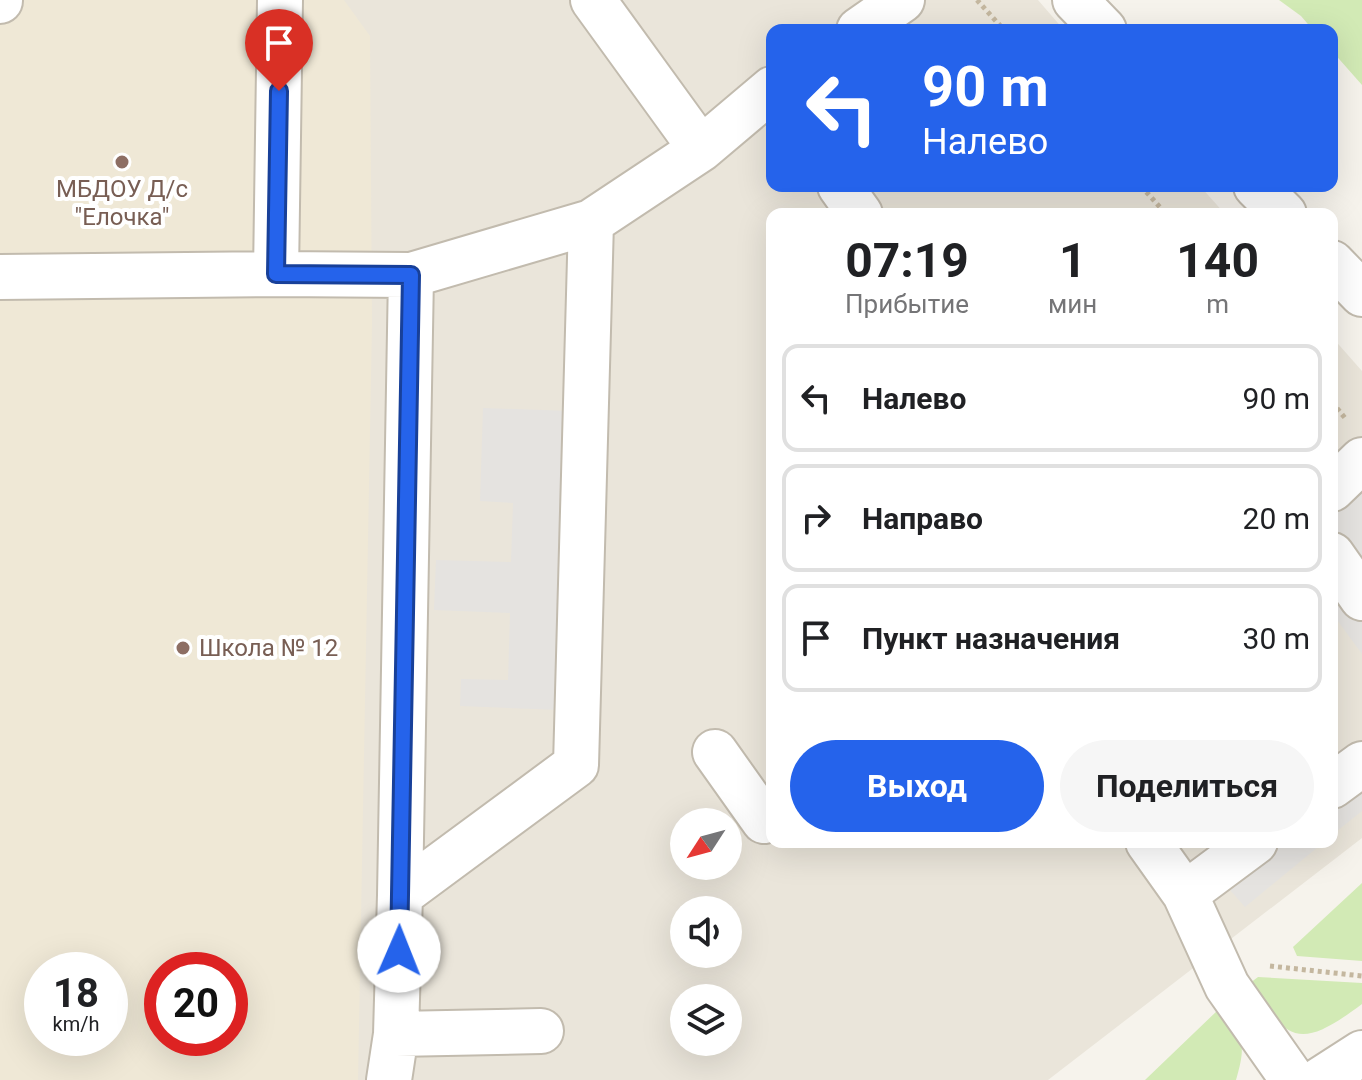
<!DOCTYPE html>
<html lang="ru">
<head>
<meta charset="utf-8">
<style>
	:root { --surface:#fff; --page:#f6f6f6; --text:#202124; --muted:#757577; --line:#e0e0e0; --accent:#2563eb }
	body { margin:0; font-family:Roboto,sans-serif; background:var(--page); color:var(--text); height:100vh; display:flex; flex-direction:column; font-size:30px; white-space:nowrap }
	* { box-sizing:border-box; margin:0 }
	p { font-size:26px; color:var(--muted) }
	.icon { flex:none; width:44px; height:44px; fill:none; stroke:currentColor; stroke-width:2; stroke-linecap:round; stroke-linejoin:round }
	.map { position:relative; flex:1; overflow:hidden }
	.sheet { position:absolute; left:766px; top:208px; width:572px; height:640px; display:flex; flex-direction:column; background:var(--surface); border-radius:16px; box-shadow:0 8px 32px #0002 }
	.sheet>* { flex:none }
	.guide { position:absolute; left:766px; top:24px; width:572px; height:168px; border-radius:16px; box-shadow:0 8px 32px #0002; background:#2563eb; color:#fff; overflow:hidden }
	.needle { width:52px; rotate:234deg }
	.buttons { position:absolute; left:670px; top:808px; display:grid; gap:16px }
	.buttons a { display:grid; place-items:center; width:72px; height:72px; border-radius:50%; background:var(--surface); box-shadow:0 8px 32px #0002; font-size:40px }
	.speed { position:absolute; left:24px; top:952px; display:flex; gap:16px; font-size:40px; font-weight:700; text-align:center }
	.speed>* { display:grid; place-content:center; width:104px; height:104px; border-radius:50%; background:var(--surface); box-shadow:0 8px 32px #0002; line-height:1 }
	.speed small { font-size:20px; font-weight:400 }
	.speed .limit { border:12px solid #d22; background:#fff; color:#111 }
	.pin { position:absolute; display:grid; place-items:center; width:68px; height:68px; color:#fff; margin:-82px -34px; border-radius:50% 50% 50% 0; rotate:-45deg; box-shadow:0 0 8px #0007 }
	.pin .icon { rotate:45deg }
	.me { position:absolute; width:88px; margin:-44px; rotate:1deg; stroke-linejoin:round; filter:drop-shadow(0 0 6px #0008) }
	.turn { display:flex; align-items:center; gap:28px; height:168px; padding:0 24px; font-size:36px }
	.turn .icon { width:104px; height:104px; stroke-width:2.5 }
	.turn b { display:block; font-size:56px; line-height:68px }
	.eta { display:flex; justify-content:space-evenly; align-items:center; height:136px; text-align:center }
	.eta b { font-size:48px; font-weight:700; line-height:56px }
	.cta { display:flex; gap:16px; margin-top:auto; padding:16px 24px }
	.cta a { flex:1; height:92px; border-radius:48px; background:var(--accent); color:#fff; font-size:32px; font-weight:700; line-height:92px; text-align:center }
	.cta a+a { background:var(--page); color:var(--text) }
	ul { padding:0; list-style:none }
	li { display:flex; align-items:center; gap:24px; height:108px; margin:0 16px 12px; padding:0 8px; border:4px solid var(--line); border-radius:16px }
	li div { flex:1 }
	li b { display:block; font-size:30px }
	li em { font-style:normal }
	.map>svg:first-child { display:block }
	.residential { fill:#eae5da; fill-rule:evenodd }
	.education { fill:#efe8d6; fill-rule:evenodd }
	.green { fill:#d2eab5 }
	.parking { fill:#e5e3e0 }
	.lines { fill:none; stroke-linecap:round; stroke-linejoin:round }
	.minor-casing { stroke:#c2bbae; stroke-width:48 }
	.path { stroke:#c4b79f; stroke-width:5; stroke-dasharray:4 4; stroke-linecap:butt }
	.minor { stroke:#fff; stroke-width:44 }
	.route-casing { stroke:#184099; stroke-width:20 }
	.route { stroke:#2563eb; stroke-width:14 }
	.education-dot { fill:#8d6e63; stroke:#fff; stroke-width:3 }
	.labels { text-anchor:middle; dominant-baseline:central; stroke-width:8; stroke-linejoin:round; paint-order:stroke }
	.education-label { font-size:24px; fill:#785e54; stroke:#fff }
</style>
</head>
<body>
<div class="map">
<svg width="1362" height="1080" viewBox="0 0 1362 1080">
	<rect width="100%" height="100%" fill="#f6f3ec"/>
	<!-- residential -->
	<path class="residential" d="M 0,0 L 1038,0 L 1064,30 L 772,30 L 772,186 L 1200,186 L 1225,214 L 772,214 L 772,842 L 1332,842 L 1332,337 L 1362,371 L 1362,838 L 1048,1080 L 0,1080 ZM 684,822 L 728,822 L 728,866 L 684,866 ZM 684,910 L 728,910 L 728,954 L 684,954 ZM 42,970 L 110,970 L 110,1038 L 42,1038 ZM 162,970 L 230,970 L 230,1038 L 162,1038 ZM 684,998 L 728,998 L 728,1042 L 684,1042 Z"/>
	<!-- education -->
	<path class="education" d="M 0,0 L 344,0 L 370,36 L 372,323 L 358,1080 L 0,1080 ZM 42,970 L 110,970 L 110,1038 L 42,1038 ZM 162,970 L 230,970 L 230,1038 L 162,1038 Z"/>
	<!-- green -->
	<path class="green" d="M 1279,0 L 1362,0 L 1362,85 L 1332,51 L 1332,30 L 1313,30 L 1301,16 Z
		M 1362,883 L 1362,961 L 1297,956 L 1293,947 Z
		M 1258,977 L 1362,983 L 1362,1004 C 1304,1047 1288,1047 1250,983 Z
		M 1219,1009 C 1243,1038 1247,1042 1236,1080 L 1145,1080 Z"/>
	<!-- parking -->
	<path class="parking" d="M 483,408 L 570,411 L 560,710 L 460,706 L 461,679 L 508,680 L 510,613 L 434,610 L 436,560 L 511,562 L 513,503 L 480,501 Z
		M 1332,466 L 1362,478 L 1362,654 L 1332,613 Z
		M 1362,773 L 1362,811 L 1332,835 L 1332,796 Z
		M 1273,842 L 1324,842 L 1245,907 L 1222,881 Z"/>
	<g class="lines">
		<defs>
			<path id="minor" d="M 593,0 L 701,149
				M 1075,0 L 1104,30
				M 0,1 L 0,0
				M 859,30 L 902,0
				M 840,186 L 860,214
				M 1256,186 L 1284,214
				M 1332,263 L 1362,294
				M 276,274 L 411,275 L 591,222 L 701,149 L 772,89
				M 0,277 L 276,274 L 280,0
				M 1332,489 L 1362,460
				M 1332,555 L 1362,598
				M 715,752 L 764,821 L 772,815
				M 1332,786 L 1362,764
				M 1148,842 L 1185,894 L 1227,986 L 1293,1080
				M 1185,894 L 1255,842
				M 400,895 L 411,275
				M 396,1034 L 400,895 L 576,765 L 591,222
				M 389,1080 L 396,1034 L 541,1031
				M 1320,1080 L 1362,1053"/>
		</defs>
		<!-- minor casing -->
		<use href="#minor" class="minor-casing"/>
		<!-- path -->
		<path class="path" d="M 977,0 L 1004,30
			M 1141,186 L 1166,214
			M 1332,402 L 1345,418
			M 1270,966 L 1362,976"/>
		<!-- minor -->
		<use href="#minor" class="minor"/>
	</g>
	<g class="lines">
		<defs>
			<path id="route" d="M 279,91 L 276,274 L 411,275 L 399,951"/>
		</defs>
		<!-- route casing -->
		<use href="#route" class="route-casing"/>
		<!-- route -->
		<use href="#route" class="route"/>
	</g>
	<!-- markers -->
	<g class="education-dot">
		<circle cx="122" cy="162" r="8"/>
		<circle cx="183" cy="648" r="8"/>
	</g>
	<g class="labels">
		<!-- education labels -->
		<g class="education-label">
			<text x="122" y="189">МБДОУ Д/с<tspan x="122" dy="28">"Елочка"</tspan></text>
			<text x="199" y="648" text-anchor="start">Школа № 12</text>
		</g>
	</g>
</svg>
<div class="buttons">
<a><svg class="needle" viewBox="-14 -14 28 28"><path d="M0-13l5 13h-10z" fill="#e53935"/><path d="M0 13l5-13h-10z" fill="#757577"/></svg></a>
<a><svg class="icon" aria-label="sound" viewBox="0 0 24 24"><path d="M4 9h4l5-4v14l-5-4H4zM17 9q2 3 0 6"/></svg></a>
<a><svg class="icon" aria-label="layers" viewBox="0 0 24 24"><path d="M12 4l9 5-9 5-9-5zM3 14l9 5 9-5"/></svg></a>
</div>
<div class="speed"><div>18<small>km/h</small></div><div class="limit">20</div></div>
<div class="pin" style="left:279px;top:91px;background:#d93025"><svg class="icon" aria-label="arrive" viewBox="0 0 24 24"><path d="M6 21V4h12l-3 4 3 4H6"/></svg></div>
<svg class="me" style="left:399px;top:951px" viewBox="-20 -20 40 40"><circle r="19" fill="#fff"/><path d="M0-13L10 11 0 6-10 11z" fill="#2563eb"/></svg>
<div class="guide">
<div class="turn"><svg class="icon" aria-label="left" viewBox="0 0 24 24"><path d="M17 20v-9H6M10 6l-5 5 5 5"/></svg><div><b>90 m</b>Налево</div></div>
</div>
<section class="sheet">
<div class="eta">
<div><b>07:19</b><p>Прибытие</p></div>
<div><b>1</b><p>мин</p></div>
<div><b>140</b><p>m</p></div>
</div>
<ul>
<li><svg class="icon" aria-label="left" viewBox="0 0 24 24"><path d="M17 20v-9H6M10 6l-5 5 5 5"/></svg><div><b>Налево</b></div><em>90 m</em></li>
<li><svg class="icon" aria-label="right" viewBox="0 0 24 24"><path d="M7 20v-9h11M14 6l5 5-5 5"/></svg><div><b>Направо</b></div><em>20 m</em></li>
<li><svg class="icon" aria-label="arrive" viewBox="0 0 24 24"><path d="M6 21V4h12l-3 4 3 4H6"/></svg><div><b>Пункт назначения</b></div><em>30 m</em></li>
</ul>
<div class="cta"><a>Выход</a><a>Поделиться</a></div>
</section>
</div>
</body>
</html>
